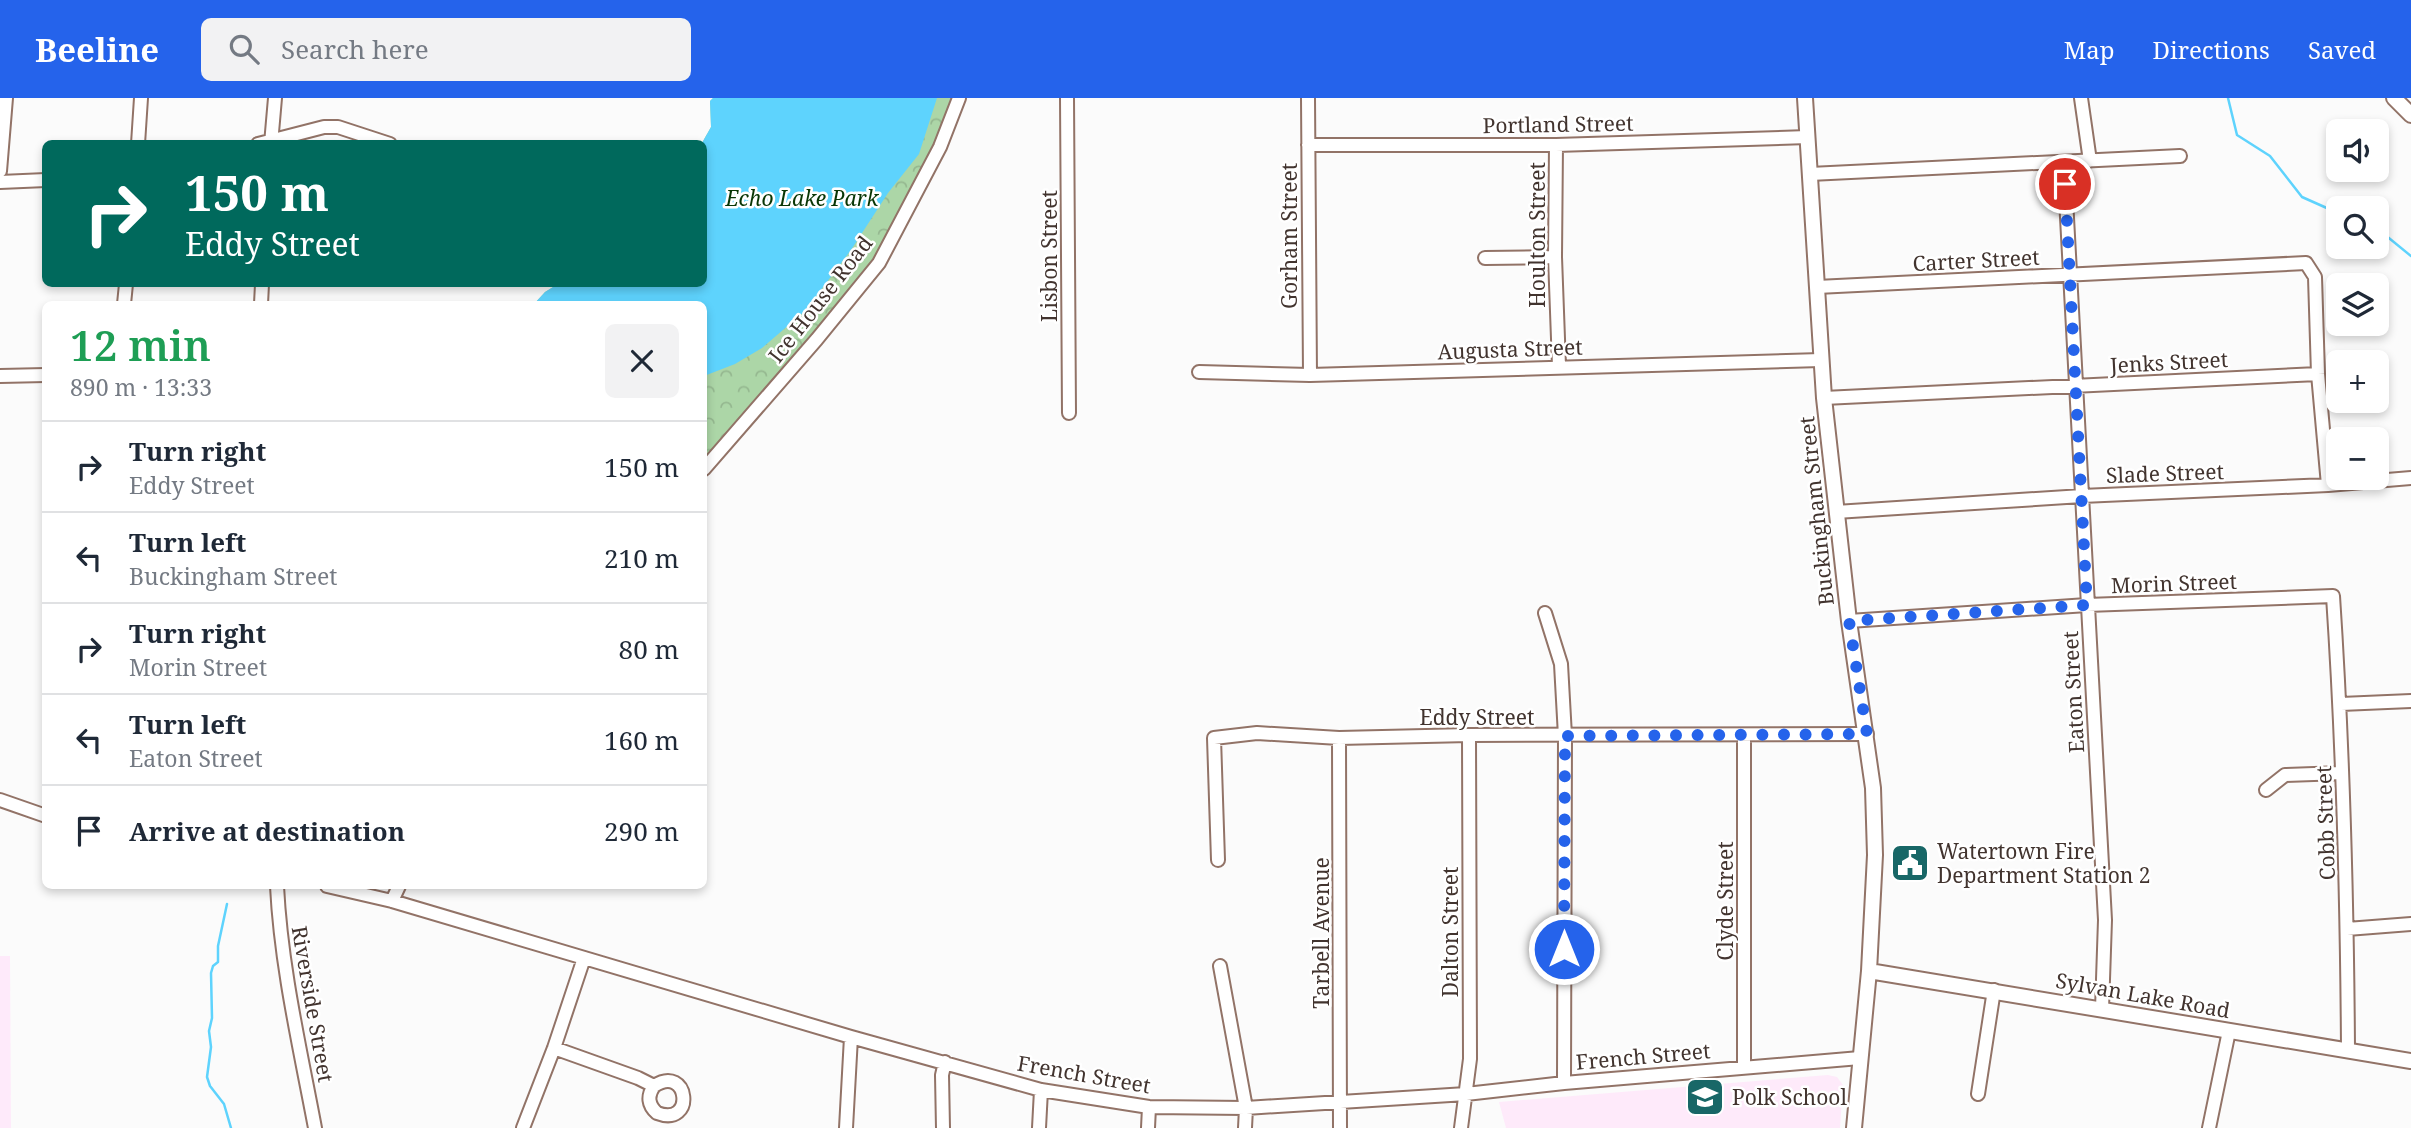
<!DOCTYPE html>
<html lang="en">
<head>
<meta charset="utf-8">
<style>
	:root { --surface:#fff; --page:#f2f2f3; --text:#1f2937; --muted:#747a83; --line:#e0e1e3; --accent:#2563eb }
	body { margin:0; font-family:"Noto Serif",serif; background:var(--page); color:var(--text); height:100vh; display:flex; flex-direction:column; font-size:26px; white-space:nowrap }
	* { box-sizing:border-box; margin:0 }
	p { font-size:23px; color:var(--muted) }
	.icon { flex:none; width:38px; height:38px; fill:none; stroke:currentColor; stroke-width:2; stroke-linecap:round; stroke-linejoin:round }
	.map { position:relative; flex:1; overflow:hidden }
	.panel { position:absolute; left:42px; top:203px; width:665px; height:588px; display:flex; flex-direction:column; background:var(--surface); border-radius:10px; box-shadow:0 4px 10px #0003 }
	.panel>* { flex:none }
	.hud { position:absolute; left:42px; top:42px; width:665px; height:147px; border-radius:10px; box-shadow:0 4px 10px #0003; background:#00695c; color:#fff; overflow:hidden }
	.controls { position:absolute; left:2326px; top:21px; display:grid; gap:14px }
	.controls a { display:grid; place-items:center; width:63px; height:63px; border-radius:10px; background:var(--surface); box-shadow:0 4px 10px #0003; font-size:35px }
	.pin { position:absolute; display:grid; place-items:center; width:60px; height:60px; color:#fff; margin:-30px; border:4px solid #fff; border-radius:50%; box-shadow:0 2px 7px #0007 }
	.me { position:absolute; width:77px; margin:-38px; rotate:0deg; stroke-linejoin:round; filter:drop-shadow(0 0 5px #0008) }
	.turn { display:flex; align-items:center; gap:24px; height:147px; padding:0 28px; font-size:32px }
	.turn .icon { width:91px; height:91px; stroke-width:2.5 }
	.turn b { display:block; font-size:49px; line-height:60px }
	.round { display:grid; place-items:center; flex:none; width:74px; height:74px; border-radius:10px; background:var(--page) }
	.head { display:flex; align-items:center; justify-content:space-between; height:119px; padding:0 28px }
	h1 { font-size:42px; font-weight:600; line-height:52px; color:#1e9e55 }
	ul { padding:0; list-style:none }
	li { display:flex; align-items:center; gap:21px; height:91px; padding:0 28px; border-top:2px solid var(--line) }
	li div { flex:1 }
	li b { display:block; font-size:26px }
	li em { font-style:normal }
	header { display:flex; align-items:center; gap:42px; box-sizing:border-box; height:98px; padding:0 35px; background:var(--accent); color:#fff }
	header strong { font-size:33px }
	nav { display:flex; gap:38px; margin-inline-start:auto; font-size:24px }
	.search { width:490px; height:63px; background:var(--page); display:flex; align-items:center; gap:18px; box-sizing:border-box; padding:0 24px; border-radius:10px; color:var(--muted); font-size:26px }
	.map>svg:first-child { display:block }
	.education { fill:#feeafa }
	.park { fill:url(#park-crowns) }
	.water { fill:#5ed3fd }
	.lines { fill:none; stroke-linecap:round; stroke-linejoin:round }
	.stream { stroke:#5ed3fd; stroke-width:2.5 }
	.minor-casing { stroke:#927367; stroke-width:16 }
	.major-casing { stroke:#927367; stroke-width:18 }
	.minor { stroke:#fff; stroke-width:12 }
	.major { stroke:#fff; stroke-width:14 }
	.route { stroke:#2563eb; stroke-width:12; stroke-dasharray:0 21.6 }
	.labels { text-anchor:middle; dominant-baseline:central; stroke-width:5; stroke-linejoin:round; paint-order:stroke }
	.street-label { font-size:21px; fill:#42342f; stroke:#fff }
	.park-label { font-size:21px; font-style:italic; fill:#083605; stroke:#fff }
	.poi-label { font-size:21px; fill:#42342f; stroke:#fff; text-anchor:start }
</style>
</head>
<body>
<header>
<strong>Beeline</strong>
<div class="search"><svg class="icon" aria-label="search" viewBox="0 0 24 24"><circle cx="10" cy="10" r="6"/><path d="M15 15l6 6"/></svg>Search here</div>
<nav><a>Map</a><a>Directions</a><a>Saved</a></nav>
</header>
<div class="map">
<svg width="2411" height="1030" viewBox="0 0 2411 1030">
	<defs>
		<pattern id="park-crowns" width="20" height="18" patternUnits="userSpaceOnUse" patternTransform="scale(1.75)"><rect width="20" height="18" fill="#acd6a7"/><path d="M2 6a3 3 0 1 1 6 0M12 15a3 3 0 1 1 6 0" fill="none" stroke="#95b890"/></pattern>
	</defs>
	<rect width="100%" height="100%" fill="#fbfbfb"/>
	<!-- education -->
	<path class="education" d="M 0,858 L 10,858 L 11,1030 L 0,1030 Z
		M 1828,977 L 1837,979 L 1843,987 L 1840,1030 L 1506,1030 L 1499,1004 Z"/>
	<!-- park -->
	<path class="park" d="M 713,0 L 959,0 L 879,165 L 704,371 L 704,206 L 534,206 L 545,194 L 558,186 L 704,186 L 704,46 L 702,45 L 711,29 L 710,3 Z"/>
	<!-- water -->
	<path class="water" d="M 713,0 L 937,0 L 919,56 L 888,95 L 851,152 L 805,213 L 762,250 L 735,266 L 704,278 L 704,206 L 534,206 L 545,194 L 558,186 L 704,186 L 704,46 L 702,45 L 711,29 L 710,3 Z"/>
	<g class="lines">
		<!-- stream -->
		<path class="stream" d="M 2228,0 L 2237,37 L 2270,58 L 2302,99 L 2338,115
			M 2376,132 L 2384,136 L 2411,158
			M 227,806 L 218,848 L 218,864 L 213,868 L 211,875 L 212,920 L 209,933 L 211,949 L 207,979 L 210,988 L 224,1006 L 231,1030"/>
		<defs>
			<path id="minor" d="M 1067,0 L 1069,315
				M 1308,0 L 1310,277
				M 2081,0 L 2090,63
				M 138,46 L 141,0
				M 258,46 L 324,29 L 338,29 L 390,46
				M 271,46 L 275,0
				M 1308,47 L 1556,47 L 1808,39
				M 1556,47 L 1555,159 L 1559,268
				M 2064,64 L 2105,822 L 2102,911
				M 0,73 L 6,0
				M 1810,76 L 2180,58
				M 0,84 L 46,82
				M 1485,160 L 1555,159
				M 1817,189 L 2306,165 L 2315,179 L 2318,276 L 2328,387 L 2082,398 L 1836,414
				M 124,206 L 126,186
				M 261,206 L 262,186
				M 1199,274 L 1310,277 L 1821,262
				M 0,278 L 46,277
				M 1824,300 L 2318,276
				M 704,371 L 817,241 L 879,165 L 940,49 L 959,0
				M 2328,387 L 2411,380
				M 1545,515 L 1561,566 L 1565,638 L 1564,985
				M 1849,523 L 2087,507 L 2333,498 C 2343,648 2347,799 2348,951
				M 2341,606 L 2411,603
				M 1744,637 L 1744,968
				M 1339,640 L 1340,1030
				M 2266,692 L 2285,677 L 2342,675
				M 0,702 L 46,718
				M 1218,762 L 1214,640 L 1257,635 L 1339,640 L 1469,637 L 1867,636
				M 277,788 C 281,869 300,950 315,1030
				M 327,788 L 392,803 L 851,939 L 1041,992 L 1149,1009 L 1246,1010 L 1466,996 L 1564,985 L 1860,960
				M 392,803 L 399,788
				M 2347,831 L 2411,826
				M 1220,868 L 1246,1010 L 1245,1030
				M 554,950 L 638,980 L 654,988 C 647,998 648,1007 657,1015 C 696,1030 689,965 654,988
				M 1978,996 L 1994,892
				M 523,1030 L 554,950 L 584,860
				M 846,1030 L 851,939
				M 943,1030 L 942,977 L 945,964
				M 1039,1030 L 1041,992
				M 1148,1030 L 1149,1009
				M 1461,1030 L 1470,961 L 1469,637
				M 2209,1030 L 2229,933"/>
			<path id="major" d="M 1805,0 L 1824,300 L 1849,523 L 1873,690 L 1875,757 L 1869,873 L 1854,1030
				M 2394,0 L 2411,17
				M 1869,873 L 2411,963"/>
		</defs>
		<!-- minor casing -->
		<use href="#minor" class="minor-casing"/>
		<!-- major casing -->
		<use href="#major" class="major-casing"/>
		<!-- minor -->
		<use href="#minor" class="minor"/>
		<!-- major -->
		<use href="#major" class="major"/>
	</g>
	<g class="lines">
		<!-- route -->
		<path class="route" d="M 1564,851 L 1565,638 L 1867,636 L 1849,523 L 2087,507 L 2065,86"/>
	</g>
	<!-- icons -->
	<defs>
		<symbol id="civic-square" viewBox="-11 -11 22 22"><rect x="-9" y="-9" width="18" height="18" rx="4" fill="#186767" stroke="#fff"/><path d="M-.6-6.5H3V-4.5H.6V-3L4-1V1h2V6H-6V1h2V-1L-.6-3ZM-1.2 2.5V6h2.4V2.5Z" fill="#fff"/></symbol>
		<symbol id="school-square" viewBox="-11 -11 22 22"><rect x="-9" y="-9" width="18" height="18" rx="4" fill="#186767" stroke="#fff"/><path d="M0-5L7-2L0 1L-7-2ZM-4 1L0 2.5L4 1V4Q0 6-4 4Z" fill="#fff"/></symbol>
	</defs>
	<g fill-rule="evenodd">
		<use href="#civic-square" x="1888" y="743" width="44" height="44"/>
		<use href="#school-square" x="1683" y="977" width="44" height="44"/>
	</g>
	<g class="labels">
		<!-- street labels -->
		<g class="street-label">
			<text transform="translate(1558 26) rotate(-1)">Portland Street</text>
			<text transform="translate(1537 137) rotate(-90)">Houlton Street</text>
			<text transform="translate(1289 138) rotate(-90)">Gorham Street</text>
			<text transform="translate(1049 158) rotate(-90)">Lisbon Street</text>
			<text transform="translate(1976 162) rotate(-3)">Carter Street</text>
			<text transform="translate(820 201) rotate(-52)">Ice House Road</text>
			<text transform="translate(1510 251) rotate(-2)">Augusta Street</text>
			<text transform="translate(2169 264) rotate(-3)">Jenks Street</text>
			<text transform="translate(2165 375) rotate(-2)">Slade Street</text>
			<text transform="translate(1816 413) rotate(-96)">Buckingham Street</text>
			<text transform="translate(2174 485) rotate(-2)">Morin Street</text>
			<text transform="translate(2073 594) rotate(-93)">Eaton Street</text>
			<text x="1477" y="619">Eddy Street</text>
			<text transform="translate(2325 725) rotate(-92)">Cobb Street</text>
			<text transform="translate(1725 803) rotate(-90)">Clyde Street</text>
			<text transform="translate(1450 834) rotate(-90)">Dalton Street</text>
			<text transform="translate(1321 835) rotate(-90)">Tarbell Avenue</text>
			<text transform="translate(2143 897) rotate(10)">Sylvan Lake Road</text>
			<text transform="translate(313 906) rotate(80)">Riverside Street</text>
			<text transform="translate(1643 958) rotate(-5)">French Street</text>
			<text transform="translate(1084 976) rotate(10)">French Street</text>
		</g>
		<!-- park labels -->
		<g class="park-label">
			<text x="802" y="100">Echo Lake Park</text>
		</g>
		<!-- poi labels -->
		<g class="poi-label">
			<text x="1937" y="753">Watertown Fire<tspan x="1937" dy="24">Department Station 2</tspan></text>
			<text x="1732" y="999">Polk School</text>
		</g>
	</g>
</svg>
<div class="controls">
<a><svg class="icon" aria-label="sound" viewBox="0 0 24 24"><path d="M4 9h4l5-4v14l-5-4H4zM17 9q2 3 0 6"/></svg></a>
<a><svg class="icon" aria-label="search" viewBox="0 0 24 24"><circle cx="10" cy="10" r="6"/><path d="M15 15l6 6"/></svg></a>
<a><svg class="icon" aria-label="layers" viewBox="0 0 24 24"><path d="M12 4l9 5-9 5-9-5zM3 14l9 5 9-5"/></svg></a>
<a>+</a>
<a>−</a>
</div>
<div class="pin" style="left:2065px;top:86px;background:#d93025"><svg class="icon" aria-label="arrive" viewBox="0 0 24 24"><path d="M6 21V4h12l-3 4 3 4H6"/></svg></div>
<svg class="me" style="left:1564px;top:851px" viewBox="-20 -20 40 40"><circle r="17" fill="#2563eb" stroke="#fff" stroke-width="3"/><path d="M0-11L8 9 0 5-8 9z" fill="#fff"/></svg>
<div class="hud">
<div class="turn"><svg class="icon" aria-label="right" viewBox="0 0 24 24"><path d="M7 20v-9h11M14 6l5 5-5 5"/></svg><div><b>150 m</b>Eddy Street</div></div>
</div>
<section class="panel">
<div class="head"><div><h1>12 min</h1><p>890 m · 13:33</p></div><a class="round"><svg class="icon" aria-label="close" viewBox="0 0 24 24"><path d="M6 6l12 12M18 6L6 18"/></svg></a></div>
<ul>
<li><svg class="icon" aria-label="right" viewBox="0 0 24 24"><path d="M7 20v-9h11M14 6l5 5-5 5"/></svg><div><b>Turn right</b><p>Eddy Street</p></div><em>150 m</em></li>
<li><svg class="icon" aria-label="left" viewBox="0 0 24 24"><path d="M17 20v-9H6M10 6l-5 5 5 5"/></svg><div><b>Turn left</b><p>Buckingham Street</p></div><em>210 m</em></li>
<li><svg class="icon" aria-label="right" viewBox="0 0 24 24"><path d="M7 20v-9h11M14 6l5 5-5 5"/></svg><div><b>Turn right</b><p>Morin Street</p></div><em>80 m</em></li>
<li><svg class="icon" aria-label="left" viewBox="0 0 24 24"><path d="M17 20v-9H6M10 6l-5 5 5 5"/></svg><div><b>Turn left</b><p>Eaton Street</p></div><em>160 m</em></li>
<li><svg class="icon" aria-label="arrive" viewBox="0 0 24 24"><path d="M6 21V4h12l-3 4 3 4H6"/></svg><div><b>Arrive at destination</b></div><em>290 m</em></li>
</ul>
</section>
</div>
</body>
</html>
